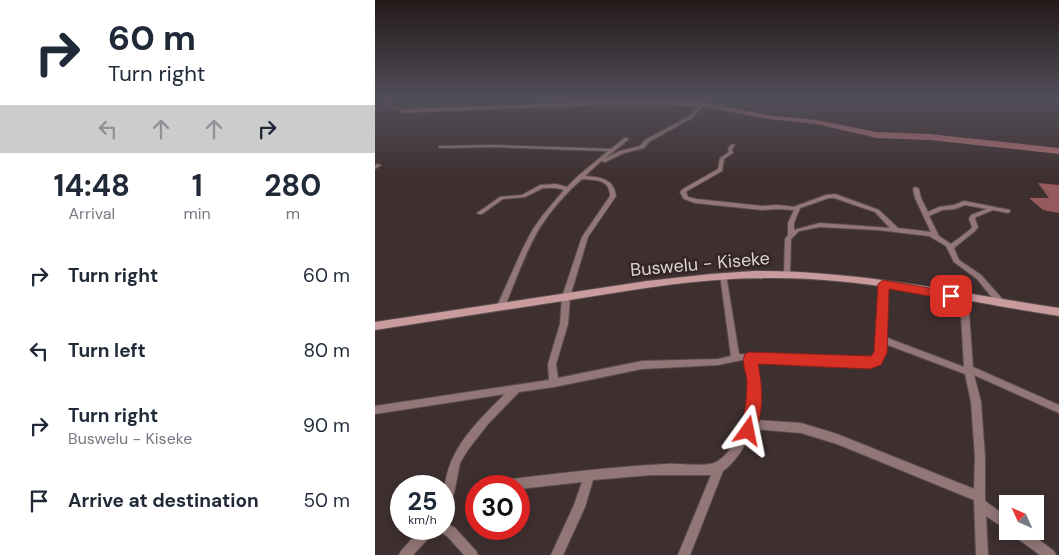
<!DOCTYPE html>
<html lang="en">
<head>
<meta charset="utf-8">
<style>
	:root { --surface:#fff; --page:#f6f6f7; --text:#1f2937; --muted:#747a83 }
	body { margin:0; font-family:"DM Sans",sans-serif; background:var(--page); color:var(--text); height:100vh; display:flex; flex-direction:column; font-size:19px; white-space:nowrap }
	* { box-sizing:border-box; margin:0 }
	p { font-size:16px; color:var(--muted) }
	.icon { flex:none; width:28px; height:28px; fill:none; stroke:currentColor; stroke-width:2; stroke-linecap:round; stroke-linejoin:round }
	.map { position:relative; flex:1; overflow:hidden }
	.details { display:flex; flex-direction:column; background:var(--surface); width:375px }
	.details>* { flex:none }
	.hud { background:#fff; color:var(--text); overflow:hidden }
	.needle { width:32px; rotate:315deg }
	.controls { position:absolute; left:624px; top:495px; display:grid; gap:10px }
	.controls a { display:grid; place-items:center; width:45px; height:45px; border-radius:0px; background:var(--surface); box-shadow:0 2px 12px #0003; font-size:25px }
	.speed { position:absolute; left:15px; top:475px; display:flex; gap:10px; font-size:25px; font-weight:700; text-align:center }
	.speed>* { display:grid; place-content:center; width:65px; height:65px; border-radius:50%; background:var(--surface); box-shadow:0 2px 12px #0003; line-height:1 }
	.speed small { font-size:12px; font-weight:400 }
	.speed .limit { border:8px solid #d22; background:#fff; color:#111 }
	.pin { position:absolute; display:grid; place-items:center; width:42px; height:42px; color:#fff; margin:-21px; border-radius:10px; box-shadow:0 2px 8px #0006 }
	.me { position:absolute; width:55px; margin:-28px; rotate:12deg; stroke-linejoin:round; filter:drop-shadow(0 0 4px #0008) }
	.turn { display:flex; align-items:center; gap:18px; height:105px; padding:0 25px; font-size:22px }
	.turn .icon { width:65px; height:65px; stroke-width:2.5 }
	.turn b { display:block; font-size:35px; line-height:42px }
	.lanes { display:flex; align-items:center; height:48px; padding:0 25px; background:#0003; justify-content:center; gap:25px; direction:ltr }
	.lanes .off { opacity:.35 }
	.eta { display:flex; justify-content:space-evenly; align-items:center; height:85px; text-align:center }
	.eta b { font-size:30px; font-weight:700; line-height:35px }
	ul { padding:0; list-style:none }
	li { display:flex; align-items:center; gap:15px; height:75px; padding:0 25px }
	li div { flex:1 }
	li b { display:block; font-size:19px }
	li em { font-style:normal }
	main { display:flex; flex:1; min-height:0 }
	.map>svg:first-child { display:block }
	.forest { fill:#96595c }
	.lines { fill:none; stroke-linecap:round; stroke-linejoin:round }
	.stream { stroke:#ac6d70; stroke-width:1 }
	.river { fill:#ac6d70; fill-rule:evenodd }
	.street-casing { stroke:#5c4e4e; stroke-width:2 }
	.secondary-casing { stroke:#5c4e4e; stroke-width:2 }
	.street { fill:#937677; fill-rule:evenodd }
	.secondary { fill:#c99b9c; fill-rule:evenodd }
	.route { fill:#d93025; stroke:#8d1f18 }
	.labels { text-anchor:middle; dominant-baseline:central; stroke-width:5; stroke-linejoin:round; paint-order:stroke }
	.street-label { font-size:18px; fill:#ded4d4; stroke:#342626 }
</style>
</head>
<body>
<main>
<section class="details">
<div class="hud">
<div class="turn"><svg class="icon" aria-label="right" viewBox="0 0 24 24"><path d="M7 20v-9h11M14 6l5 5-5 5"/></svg><div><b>60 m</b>Turn right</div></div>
<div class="lanes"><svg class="icon off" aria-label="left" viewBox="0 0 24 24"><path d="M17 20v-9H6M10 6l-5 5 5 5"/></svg><svg class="icon off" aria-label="ahead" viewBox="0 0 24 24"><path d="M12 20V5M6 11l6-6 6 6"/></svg><svg class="icon off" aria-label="ahead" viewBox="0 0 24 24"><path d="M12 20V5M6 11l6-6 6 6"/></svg><svg class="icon" aria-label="right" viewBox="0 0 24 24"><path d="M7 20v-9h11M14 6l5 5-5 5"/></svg></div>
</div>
<div class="eta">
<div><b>14:48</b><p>Arrival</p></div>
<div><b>1</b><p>min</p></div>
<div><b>280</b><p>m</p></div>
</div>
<ul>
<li><svg class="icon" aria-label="right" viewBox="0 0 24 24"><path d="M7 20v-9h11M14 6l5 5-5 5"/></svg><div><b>Turn right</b></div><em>60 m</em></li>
<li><svg class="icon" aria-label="left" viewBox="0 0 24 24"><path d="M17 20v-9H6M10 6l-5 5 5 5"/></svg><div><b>Turn left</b></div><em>80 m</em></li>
<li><svg class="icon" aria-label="right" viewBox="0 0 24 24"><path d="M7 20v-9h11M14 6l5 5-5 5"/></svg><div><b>Turn right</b><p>Buswelu - Kiseke</p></div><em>90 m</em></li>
<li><svg class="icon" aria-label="arrive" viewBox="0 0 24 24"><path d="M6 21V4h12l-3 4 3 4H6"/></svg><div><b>Arrive at destination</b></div><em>50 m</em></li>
</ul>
</section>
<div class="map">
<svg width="684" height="555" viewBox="0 0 684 555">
	<rect width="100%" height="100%" fill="#3f3030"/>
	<!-- forest -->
	<path class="forest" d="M 663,183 L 684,185 L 684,213 L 668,210 L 654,198 L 674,198 Z"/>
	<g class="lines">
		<!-- stream -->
		<path class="stream" d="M 9,99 L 16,106 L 29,111"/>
		<!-- river -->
		<path class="river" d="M 258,100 L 330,103 L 393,115 L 441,120 L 502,132 L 555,134 L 684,148 L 684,154 L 555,140 L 502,138 L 441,124 L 393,119 L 330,107 L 258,104 L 29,113 L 25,111 L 29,109 Z"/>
		<defs>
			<path id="street" d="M 330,99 L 334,99 L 317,118 L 274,142 L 269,148 L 249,153 L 230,162 L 226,161 L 210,176 C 224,177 239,178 241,196 L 213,237 L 195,297 L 193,324 L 181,364 L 183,378 L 267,361 L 343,359 L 356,356 L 345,275 L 348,273 L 351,275 L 364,354 L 495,359 L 498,358 L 501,353 L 506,284 L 509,282 L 512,284 L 510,337 L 589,367 L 585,298 L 586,296 L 592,296 L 593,298 L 598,367 L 684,405 L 684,413 L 599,375 L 606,402 L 610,457 L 610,501 L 632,517 L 632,530 L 611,516 L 613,555 L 601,555 L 599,500 L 462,444 L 426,433 L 378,429 C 371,444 362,461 348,471 L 315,555 L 303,555 L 336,475 L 276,475 L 218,480 L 210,507 L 188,555 L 176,555 L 199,505 L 207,482 L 144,489 L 144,486 L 116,486 L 117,482 L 121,481 C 178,474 234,467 291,464 C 304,463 334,468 343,461 C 349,457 355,450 359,444 C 377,417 376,392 371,361 L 367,360 L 343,365 L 267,369 L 179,387 L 144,392 L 113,424 L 92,451 L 85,463 L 79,493 L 73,509 L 69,511 C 65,457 94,430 130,394 L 0,414 L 0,406 L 174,380 L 173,364 L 185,324 L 187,297 L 207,237 L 235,196 C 235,179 220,180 207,179 C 191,193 176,210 164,229 C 150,253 141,280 130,306 L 129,308 L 123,308 L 122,306 L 148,248 L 158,229 L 168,215 L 189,190 L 181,188 L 168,188 L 150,197 L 128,199 L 107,214 L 103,214 L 102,213 L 125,197 L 147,195 L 165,185 L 181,184 L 192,187 L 203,176 L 233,151 L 120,147 L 66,148 L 64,148 L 64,146 L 120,145 L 236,149 L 249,138 L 253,138 L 253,140 L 229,159 L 245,151 L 265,146 L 270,140 L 315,116 ZM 510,344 L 590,374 L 596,402 L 600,457 L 599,489 L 462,434 L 426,423 L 380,420 C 385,400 383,381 380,361 L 495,367 L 504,363 L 509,353 Z
				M 356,144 L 360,145 L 357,149 L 358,153 L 349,159 L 347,171 L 312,191 L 311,192 L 313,197 L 321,199 L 387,206 L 403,205 L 420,207 L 421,206 L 451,195 L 460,194 L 504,210 L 523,228 L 556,232 L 540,198 L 538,189 L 539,188 L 541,187 L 544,189 L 546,198 L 553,212 L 564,207 L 579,205 L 589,201 L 635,210 L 635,212 L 633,213 L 618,210 L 601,217 L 600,219 L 603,227 L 600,231 L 579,248 L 584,260 L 606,275 L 630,302 L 631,304 L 630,306 L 624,306 L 602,279 L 579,262 L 571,246 L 554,236 L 503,230 L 445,227 L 424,231 L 416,239 L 415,274 L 412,276 L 410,276 L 409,274 L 410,239 L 413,235 L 413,223 L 419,210 L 403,209 L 387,210 L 320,203 L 309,199 L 305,192 L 308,189 L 343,169 L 345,158 L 354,152 L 353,149 ZM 454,198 L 459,198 L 500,212 L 515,228 L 445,223 L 419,230 L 419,223 L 425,208 ZM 590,205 L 612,209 L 596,215 L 594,219 L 597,227 L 596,229 L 576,244 L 564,236 L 554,216 L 567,210 L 580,209 Z
				M 2,164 L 6,165 L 0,169 L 0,166 Z
				M 69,522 L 80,528 L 101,551 L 103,555 L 89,555 L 72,536 L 65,532 L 63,529 L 69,529 Z
				M 46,529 L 60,529 L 58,533 L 38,555 L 24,555 L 26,551 Z
				M 636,531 L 652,531 L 679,551 L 681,555 L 665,555 L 638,535 Z"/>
			<path id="secondary" d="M 379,271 C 482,270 582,293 684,308 L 684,316 C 590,302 496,278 400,278 C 333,277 267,288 201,299 C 134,309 67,320 0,330 L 0,322 L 272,281 L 336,274 Z"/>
		</defs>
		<!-- street casing -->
		<use href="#street" class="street-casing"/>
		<!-- secondary casing -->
		<use href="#secondary" class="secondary-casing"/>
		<!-- street -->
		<use href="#street" class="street"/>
		<!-- secondary -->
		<use href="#secondary" class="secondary"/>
	</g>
	<!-- sky -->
	<linearGradient id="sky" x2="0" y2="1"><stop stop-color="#231a1a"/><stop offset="0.56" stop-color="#524e59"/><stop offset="1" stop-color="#524e59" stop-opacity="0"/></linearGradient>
	<rect width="684" height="177" fill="url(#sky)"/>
	<!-- route -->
	<path class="route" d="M 508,280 L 576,292 L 582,296 L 576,300 L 514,289 L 512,353 L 506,365 L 495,369 L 383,364 C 388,388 389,413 379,436 L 373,438 L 367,436 L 365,431 C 370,414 372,398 372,380 C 371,372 366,362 370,354 L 374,352 L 496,356 L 499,352 L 503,284 Z"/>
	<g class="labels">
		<!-- street labels -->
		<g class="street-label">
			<text transform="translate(325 264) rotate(-5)">Buswelu - Kiseke</text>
		</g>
	</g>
</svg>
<div class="controls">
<a><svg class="needle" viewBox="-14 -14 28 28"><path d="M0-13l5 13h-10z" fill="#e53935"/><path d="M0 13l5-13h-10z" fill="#747a83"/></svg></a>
</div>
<div class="speed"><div>25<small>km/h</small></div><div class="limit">30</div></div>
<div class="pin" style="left:576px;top:296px;background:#d93025"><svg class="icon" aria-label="arrive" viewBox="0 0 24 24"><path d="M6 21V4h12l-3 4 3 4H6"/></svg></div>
<svg class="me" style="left:373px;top:431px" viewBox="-20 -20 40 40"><path d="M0-17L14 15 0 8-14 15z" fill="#d93025" stroke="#fff" stroke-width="4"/></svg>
</div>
</main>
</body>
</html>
